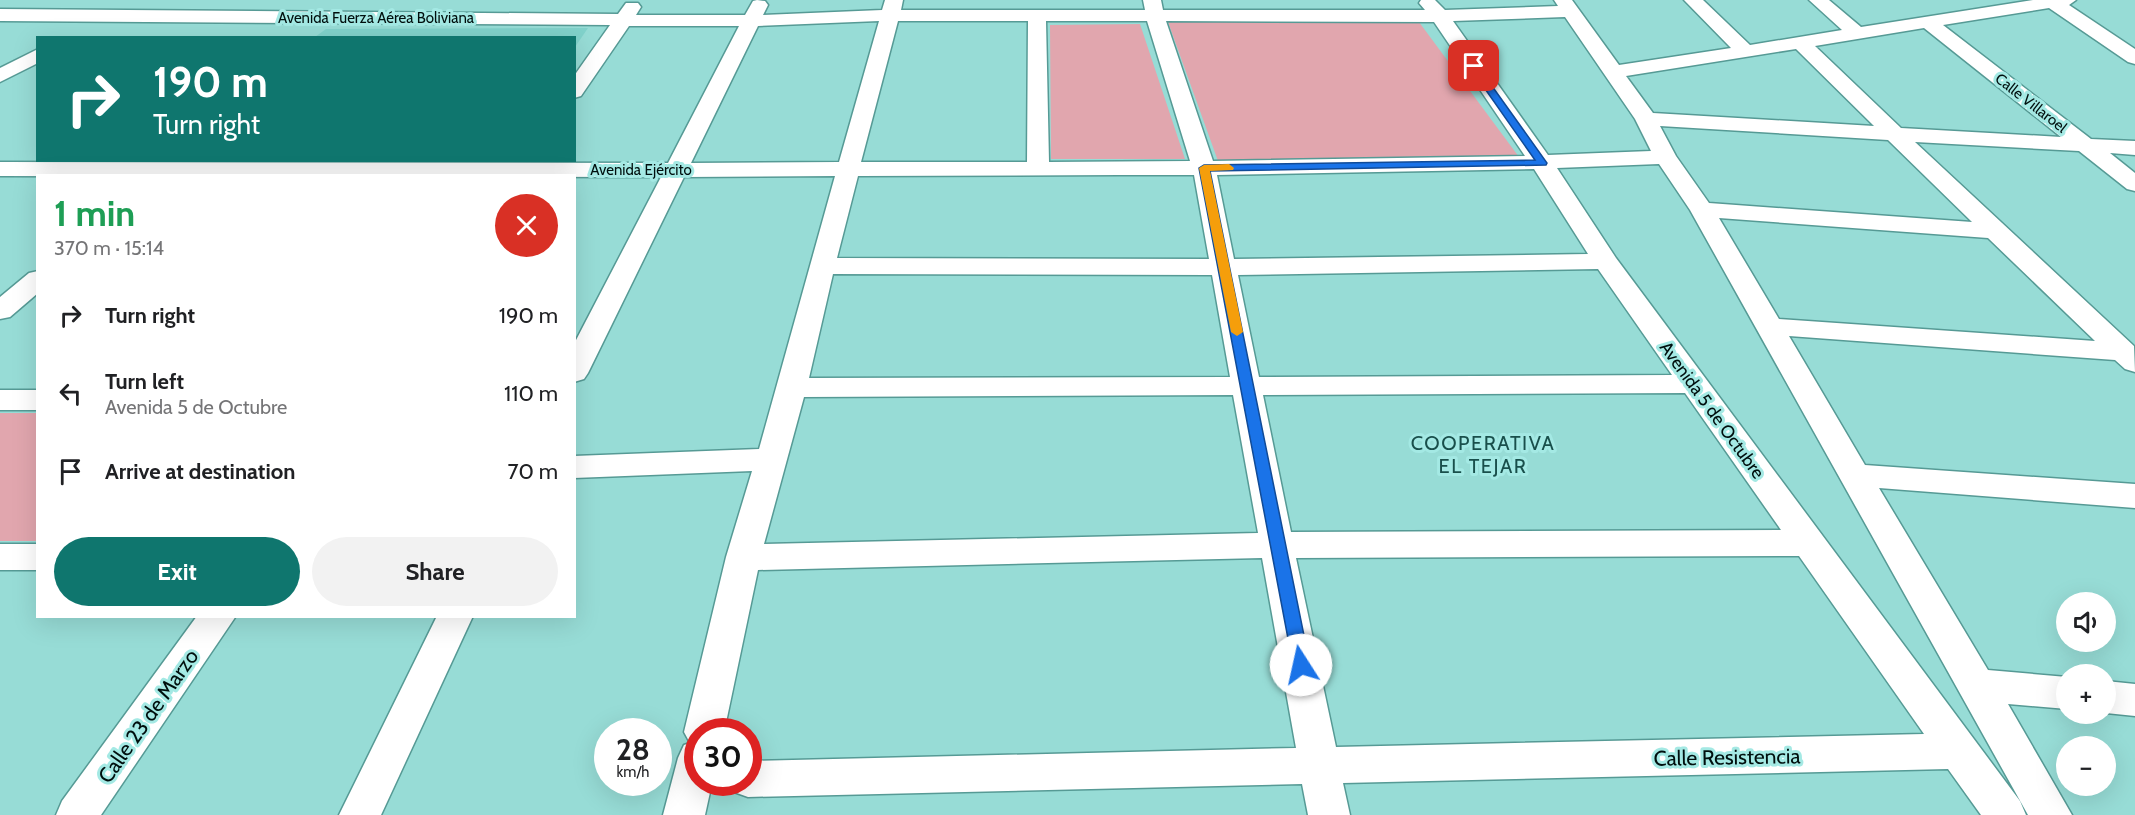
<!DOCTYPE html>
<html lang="en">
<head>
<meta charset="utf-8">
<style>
	:root { --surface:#fff; --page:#f2f2f2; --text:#202124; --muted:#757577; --accent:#0f766e }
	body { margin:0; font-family:Cabin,sans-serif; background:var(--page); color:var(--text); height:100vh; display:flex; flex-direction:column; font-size:22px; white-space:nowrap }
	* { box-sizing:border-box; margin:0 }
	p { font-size:20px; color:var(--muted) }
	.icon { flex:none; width:33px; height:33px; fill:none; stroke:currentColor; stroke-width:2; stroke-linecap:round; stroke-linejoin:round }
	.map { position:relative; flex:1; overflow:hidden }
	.drawer { position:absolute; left:36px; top:174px; width:540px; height:444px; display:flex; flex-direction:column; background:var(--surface); border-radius:0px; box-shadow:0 6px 24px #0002 }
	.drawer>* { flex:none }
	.hud { position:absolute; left:36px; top:36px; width:540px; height:126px; border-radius:0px; box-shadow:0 6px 24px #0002; background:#0f766e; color:#fff; overflow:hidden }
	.fabs { position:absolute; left:2056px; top:592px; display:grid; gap:12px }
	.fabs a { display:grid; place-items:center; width:60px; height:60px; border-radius:50%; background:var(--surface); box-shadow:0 6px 24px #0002; font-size:30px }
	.speed { position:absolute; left:594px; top:718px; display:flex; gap:12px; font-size:30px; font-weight:700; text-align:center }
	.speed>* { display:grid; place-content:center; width:78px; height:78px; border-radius:50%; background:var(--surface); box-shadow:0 6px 24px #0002; line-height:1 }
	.speed small { font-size:15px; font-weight:400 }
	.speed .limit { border:9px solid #d22; background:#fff; color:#111 }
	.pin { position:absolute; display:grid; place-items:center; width:51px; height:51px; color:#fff; margin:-26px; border-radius:12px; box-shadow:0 3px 9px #0006 }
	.me { position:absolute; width:66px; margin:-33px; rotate:350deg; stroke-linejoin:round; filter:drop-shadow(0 0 4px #0008) }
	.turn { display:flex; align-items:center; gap:21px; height:126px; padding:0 18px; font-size:27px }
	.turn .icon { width:78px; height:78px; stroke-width:2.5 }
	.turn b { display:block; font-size:42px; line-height:51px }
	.round { display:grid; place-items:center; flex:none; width:63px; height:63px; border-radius:32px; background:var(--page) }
	.overview { display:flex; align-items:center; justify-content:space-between; height:102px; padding:0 18px }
	h1 { font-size:36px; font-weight:700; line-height:45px; color:#1e9e55 }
	.button { display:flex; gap:12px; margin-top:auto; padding:12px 18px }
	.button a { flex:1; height:69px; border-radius:36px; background:var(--accent); color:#fff; font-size:24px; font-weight:700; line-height:69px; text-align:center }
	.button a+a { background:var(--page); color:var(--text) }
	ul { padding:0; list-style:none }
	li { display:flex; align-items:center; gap:18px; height:78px; padding:0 18px }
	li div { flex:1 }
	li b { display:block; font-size:22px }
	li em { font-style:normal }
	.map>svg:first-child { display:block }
	.built { fill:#81d2cb }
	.green { fill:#e1a6ae }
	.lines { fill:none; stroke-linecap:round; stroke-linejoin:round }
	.minor-casing { stroke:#569a95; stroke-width:3 }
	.minor { fill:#fff; fill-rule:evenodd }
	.route { fill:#1a73e8; stroke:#114b97; stroke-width:1.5 }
	.slow { fill:#f59e0b }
	.labels { text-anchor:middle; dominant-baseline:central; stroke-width:6; stroke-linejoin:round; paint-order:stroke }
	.far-street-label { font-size:15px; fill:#000f0e; stroke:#a4e9e4 }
	.street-label { font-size:18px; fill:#000f0e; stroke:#a4e9e4 }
	.neighbourhood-label { font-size:20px; letter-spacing:1.5px; fill:#194f4b; stroke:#a4e9e4 }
	.near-street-label { font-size:21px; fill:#000f0e; stroke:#a4e9e4 }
</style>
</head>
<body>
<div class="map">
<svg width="2135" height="815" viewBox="0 0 2135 815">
	<rect width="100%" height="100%" fill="#97dcd6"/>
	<!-- built -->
	<path class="built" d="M 588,28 L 575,47 L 574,38 L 315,37 L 326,29 Z"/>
	<!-- green -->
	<path class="green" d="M 1168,22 L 1419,22 L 1519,157 L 1218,161 Z
		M 1140,24 L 1185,159 L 1051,159 L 1050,25 Z
		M 0,413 L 37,413 L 37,541 L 0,541 Z"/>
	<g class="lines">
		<defs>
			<path id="minor" d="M 757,0 L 765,1 L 768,5 L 763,15 L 882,10 L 885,0 L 903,0 L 901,10 L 1145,10 L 1143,0 L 1161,0 L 1163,10 L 1425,10 L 1419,3 L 1421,0 L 1435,0 L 1445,10 L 1558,6 L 1554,0 L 1572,0 L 1619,65 L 1731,48 L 1684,0 L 1703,0 L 1750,45 L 1842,30 L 1809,0 L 1829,0 L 1861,27 L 2033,0 L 2076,0 L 2069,5 L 2135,49 L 2135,64 L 2128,62 L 2049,8 L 1943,25 L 2091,139 L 2135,141 L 2135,155 L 2110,153 L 2135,173 L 2135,191 L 2127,189 L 2079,151 L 1915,142 L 2134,346 L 2135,372 L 2125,369 L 2115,360 L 1789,336 L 1865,465 L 2135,484 L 2135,508 L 1879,488 L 1988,670 L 2067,677 L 2067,709 L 2008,704 L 2072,815 L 2028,815 L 1690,210 L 1659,164 L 1557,168 L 1616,258 L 2020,801 L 2026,815 L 1981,815 L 1948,769 L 1343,783 L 1350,815 L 1308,815 L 1302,784 L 748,797 L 734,792 L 729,783 L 748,783 L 748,761 L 1296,748 L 1262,558 L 758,570 L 724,732 L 698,732 L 698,783 L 712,783 L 705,815 L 663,815 L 678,758 L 684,745 L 690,743 L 684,732 L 726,557 L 752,471 L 574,478 L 574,456 L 759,449 L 835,176 L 684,177 L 588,373 L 584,379 L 574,382 L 574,344 L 661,177 L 0,176 L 0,162 L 668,163 L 739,26 L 629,26 L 581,96 L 574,98 L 574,76 L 610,25 L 0,21 L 0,9 L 618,14 L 626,3 L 638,3 L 641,7 L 636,15 L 745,15 L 753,1 ZM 1565,17 L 1635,119 L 1651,151 L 1548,155 L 1453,21 ZM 879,21 L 839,162 L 691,163 L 758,26 ZM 898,21 L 1028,21 L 1027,162 L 861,162 ZM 1046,21 L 1147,21 L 1190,161 L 1049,162 ZM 1166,21 L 1434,22 L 1525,156 L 1213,161 ZM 1924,28 L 2061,137 L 1901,128 L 1815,46 ZM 1796,49 L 1874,126 L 1653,113 L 1626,76 ZM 1660,126 L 1888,140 L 1972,222 L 1709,203 L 1676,156 ZM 1534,169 L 1588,254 L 1234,259 L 1217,175 ZM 1119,175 L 1194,175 L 1209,259 L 837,258 L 858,176 ZM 1719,218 L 1988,238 L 2095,341 L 1779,319 ZM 1598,269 L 1672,375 L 1259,377 L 1238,275 ZM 833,274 L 1212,275 L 1230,377 L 809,378 ZM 1685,393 L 1781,530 L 1291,532 L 1263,395 ZM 1233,395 L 1258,533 L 764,544 L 804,397 ZM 1799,556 L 1924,734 L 1336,747 L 1296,558 Z
				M 38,49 L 38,63 L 0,82 L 0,68 Z
				M 38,271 L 38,293 L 10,317 L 0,319 L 0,297 L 29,273 Z
				M 0,390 L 38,390 L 38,410 L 0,410 Z
				M 0,544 L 38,544 L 38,570 L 0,570 Z
				M 197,616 L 236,616 L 101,815 L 56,815 L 62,801 Z
				M 437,616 L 473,616 L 381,815 L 339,815 Z
				M 2106,681 L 2135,684 L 2135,716 L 2106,713 Z"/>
		</defs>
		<!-- minor casing -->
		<use href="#minor" class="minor-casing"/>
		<!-- minor -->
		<use href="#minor" class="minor"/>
	</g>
	<!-- route -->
	<path class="route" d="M 1470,65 L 1477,65 L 1547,163 L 1546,165 L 1210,171 L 1310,665 L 1307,670 L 1301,672 L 1295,670 L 1293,665 L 1199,168 L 1204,165 L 1535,160 L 1469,66 Z"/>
	<!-- slow -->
	<path class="slow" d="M 1229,164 L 1234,168 L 1233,170 L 1210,171 L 1243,332 L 1237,336 L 1231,332 L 1199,168 L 1204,165 Z"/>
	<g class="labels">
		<!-- far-street labels -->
		<g class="far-street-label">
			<text x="376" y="18">Avenida Fuerza Aérea Boliviana</text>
			<text transform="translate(2031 103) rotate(38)">Calle Villaroel</text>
			<text x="641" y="170">Avenida Ejército</text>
		</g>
		<!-- street labels -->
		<g class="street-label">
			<text transform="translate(1712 410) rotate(54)">Avenida 5 de Octubre</text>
		</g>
		<!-- neighbourhood labels -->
		<g class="neighbourhood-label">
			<text x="1483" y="443">COOPERATIVA<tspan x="1483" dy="23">EL TEJAR</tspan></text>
		</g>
		<!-- near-street labels -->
		<g class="near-street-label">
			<text transform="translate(148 716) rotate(-55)">Calle 23 de Marzo</text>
			<text transform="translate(1727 757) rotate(-1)">Calle Resistencia</text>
		</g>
	</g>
</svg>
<div class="fabs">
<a><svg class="icon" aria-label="sound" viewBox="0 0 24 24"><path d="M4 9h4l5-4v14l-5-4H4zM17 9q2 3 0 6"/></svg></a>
<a>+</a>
<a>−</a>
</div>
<div class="speed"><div>28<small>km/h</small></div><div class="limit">30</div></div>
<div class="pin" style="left:1474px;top:66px;background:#d93025"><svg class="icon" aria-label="arrive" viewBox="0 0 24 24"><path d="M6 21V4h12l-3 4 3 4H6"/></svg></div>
<svg class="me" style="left:1301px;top:665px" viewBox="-20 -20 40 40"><circle r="19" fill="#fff"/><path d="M0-13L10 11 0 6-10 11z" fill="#1a73e8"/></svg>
<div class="hud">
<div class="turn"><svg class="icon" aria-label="right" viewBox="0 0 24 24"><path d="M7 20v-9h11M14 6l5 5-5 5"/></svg><div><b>190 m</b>Turn right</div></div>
</div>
<section class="drawer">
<div class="overview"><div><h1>1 min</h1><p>370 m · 15:14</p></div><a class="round" style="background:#d93025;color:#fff"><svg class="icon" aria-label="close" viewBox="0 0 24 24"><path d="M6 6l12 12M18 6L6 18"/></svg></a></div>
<ul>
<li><svg class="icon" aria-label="right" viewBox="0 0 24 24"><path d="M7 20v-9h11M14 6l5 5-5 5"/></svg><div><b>Turn right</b></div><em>190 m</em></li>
<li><svg class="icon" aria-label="left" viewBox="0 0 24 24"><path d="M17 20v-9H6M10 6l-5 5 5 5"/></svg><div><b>Turn left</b><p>Avenida 5 de Octubre</p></div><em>110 m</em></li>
<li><svg class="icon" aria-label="arrive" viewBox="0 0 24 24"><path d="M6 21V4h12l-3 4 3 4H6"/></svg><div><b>Arrive at destination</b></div><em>70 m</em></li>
</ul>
<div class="button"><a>Exit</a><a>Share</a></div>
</section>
</div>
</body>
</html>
